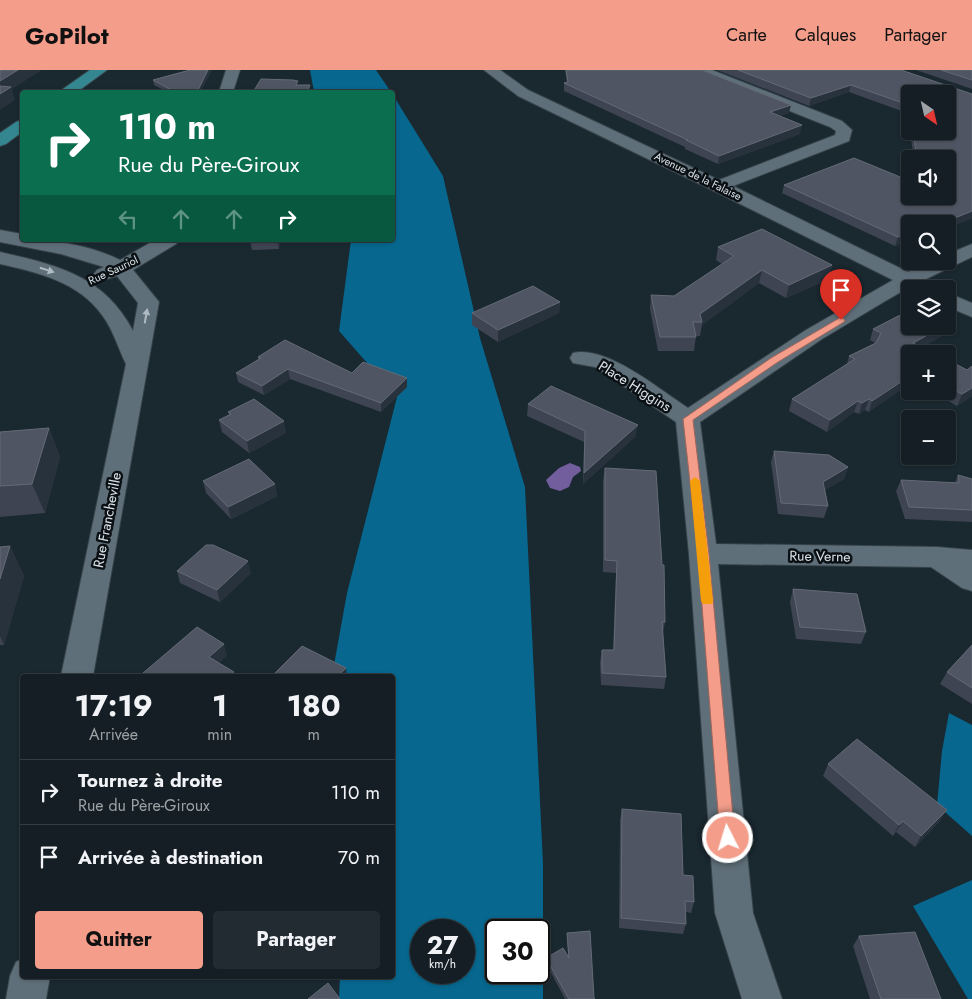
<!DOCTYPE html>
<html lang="fr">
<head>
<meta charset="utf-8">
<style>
	:root { --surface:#141e24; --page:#212b31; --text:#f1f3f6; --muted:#9da2a6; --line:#333c41; --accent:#f49d8b }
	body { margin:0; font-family:Jost,sans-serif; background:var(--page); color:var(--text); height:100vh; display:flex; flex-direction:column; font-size:19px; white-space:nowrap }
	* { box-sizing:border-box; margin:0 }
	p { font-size:16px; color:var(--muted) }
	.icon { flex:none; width:28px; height:28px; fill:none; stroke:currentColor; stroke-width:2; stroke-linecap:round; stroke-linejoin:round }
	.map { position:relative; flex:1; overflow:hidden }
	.panel { position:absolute; left:20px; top:604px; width:375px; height:305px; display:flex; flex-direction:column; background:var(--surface); border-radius:5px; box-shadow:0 1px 4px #0004,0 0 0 1px var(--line) }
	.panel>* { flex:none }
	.guide { position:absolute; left:20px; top:20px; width:375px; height:152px; border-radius:5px; box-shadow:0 1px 4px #0004,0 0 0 1px var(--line); background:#0b6e4f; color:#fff; overflow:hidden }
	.needle { width:32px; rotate:146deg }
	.tools { position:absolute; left:901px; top:15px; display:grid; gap:10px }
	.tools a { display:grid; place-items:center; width:55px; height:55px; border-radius:5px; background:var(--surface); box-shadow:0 1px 4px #0004,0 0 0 1px var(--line); font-size:25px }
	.speed { position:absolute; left:410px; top:849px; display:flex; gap:10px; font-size:25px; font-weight:700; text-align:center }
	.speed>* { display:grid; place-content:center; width:65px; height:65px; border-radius:50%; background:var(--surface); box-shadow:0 1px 4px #0004,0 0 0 1px var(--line); line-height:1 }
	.speed small { font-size:12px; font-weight:400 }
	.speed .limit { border:2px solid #111; border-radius:8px; background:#fff; color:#111 }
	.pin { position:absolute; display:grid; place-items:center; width:42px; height:42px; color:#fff; margin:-51px -21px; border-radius:50% 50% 50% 0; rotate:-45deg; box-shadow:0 0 5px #0007 }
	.pin .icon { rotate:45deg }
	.me { position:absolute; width:55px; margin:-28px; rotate:355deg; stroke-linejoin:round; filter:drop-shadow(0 0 4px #0008) }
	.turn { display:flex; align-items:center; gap:18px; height:105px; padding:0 15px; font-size:22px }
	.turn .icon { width:65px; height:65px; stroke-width:2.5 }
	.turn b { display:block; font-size:35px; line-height:42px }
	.lanes { display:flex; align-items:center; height:48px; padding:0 15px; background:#0003; justify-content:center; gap:25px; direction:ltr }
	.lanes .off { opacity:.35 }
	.eta { display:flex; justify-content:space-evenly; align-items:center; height:85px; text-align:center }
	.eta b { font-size:30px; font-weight:700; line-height:35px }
	.cta { display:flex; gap:10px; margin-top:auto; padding:10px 15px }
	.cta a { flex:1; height:58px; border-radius:5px; background:var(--accent); color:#111; font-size:20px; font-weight:700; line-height:58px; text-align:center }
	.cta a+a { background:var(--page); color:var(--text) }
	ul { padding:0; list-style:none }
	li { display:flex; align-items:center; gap:15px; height:65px; padding:0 15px; border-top:1px solid var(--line) }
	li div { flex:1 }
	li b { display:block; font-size:19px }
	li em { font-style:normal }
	header { display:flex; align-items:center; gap:30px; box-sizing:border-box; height:70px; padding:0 25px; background:var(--accent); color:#111 }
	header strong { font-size:24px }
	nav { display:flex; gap:28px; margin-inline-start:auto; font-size:18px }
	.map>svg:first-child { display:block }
	.forest { fill:#07678e; fill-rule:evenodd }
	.water { fill:#725e9d }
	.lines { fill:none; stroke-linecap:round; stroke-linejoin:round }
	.minor-casing { stroke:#37434a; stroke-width:2 }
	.primary-casing { stroke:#37434a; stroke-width:2 }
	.minor { fill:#5f6f79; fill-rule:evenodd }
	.primary { fill:#348790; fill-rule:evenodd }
	.wall { fill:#3e4451; fill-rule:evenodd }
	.shaded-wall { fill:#28323d }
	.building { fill:#4f5562; stroke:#646b77 }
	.oneway { fill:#afbac2 }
	.route { fill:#f49d8b; stroke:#9f665a }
	.slow { fill:#f59e0b }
	.labels { text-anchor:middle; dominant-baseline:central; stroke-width:5; stroke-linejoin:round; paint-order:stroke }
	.far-street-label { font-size:11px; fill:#dae3e9; stroke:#0a1013 }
	.street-label { font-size:14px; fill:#dae3e9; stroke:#0a1013 }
</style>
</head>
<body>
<header>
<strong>GoPilot</strong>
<nav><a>Carte</a><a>Calques</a><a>Partager</a></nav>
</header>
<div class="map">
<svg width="972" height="929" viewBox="0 0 972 929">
	<rect width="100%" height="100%" fill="#1a2830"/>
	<!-- forest -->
	<path class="forest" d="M 310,0 L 376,0 L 391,22 L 314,22 Z
		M 393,25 L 443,106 L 480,268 L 525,417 L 543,794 L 543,929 L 339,929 L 340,906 L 392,906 L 392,606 L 332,606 L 347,523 L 397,327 L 339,261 L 351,170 L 392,170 ZM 421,860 L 464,860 L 464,902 L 421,902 ZM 496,860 L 539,860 L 539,902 L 496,902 Z
		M 949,643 L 972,655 L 972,766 L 937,735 L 942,681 Z
		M 972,810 L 972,929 L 968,929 L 913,836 Z"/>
	<!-- water -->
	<path class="water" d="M 570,393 L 580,397 L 581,401 L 573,407 L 569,417 L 560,421 L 550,418 L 546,410 L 559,398 Z"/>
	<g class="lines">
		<defs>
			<path id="minor" d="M 226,0 L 240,0 L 233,22 L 219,22 Z
				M 484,0 L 500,0 L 528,20 L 719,110 L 835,65 L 836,61 L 830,57 L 694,3 L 692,0 L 712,0 L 842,51 L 852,60 L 849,71 L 733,116 L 908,202 L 931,191 L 948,191 L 948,184 L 972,174 L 972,187 L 924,210 L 930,216 L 928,219 L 908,218 L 887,230 L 822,269 L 700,352 L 716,474 L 937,477 L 972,480 L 972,521 L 962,518 L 931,497 L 718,494 L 753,843 L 782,929 L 742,929 L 715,843 L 689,484 L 676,352 L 595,297 L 573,293 L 570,288 L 573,283 C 607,275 660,320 688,338 L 806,260 L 893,210 L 712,120 L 518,26 Z
				M 0,160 L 22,164 L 22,170 C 56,170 90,175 120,190 L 155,170 L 179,170 L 176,174 L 133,200 L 159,232 L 93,606 L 61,606 L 126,294 C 118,278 113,259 102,245 C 79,212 37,202 0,194 L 0,182 C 56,195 104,205 133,261 L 138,233 L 117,206 L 104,210 L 97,208 L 94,204 L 97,200 L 104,197 L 61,184 L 0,172 Z
				M 948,223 L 972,233 L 972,247 L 948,237 Z
				M 22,889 L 22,906 L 50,906 L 46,929 L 6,929 L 10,906 L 16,892 Z"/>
			<path id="primary" d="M 90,0 L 107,0 L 77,22 L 61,22 L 63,19 Z
				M 22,50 L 22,62 L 6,74 L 0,76 L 0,63 L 16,52 Z"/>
		</defs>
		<!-- minor casing -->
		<use href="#minor" class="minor-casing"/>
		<!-- primary casing -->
		<use href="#primary" class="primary-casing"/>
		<!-- minor -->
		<use href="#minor" class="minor"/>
		<!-- primary -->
		<use href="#primary" class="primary"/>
	</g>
	<!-- wall -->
	<path class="wall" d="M 190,0 L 212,0 L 200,22 L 168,22 L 154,15 L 153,10 Z
		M 565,0 L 702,0 L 789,43 L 780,46 L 800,64 L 718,94 L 685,79 L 685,77 L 564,21 L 564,13 L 567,13 Z
		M 717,0 L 901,0 L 972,24 L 972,148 L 948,158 L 948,154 L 910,154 L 910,169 L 895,176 L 782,123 L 784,115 L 910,111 L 948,126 L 948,89 L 914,89 L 907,43 L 849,22 L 809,36 ZM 910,24 L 948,61 L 910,61 Z
		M 916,0 L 972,0 L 972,19 Z
		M 250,170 L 280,170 L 279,179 L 252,180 Z
		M 718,177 L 832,195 L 829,209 L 786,228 L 759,213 L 702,255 L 700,266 L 696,266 L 694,281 L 658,281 L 650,239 L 651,225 L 674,226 L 722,194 L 716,190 Z
		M 560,232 L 559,243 L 498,272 L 472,255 L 472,243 Z
		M 873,259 L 947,263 L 922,277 L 869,342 L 865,340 L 859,344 L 854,342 L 827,362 L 789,341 L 792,329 L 847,294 L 849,286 L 875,273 L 870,270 Z
		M 258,287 L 352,303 L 407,317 L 381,342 L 290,309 L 264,325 L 238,312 L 236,303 L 258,290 Z
		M 948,290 L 967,300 L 972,296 L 972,326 L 957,336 L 931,321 L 948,321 Z
		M 528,334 L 636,366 L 583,414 L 584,372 L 527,346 Z
		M 228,342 L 286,363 L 249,383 L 222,362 L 219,350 L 229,345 Z
		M 49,358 L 60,387 L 45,443 L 0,447 L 0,362 Z
		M 774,381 L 848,397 L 844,409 L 825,420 L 828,436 L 824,448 L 778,444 L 771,392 Z
		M 605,398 L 665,552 L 663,562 L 666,607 L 664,619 L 601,615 L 600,592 L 602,580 L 613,580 L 616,503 L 603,502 L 603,410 Z
		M 958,405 L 972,409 L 972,452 L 905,449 L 896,421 L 901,410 L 955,413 Z
		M 203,411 L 275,414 L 277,426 L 231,449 L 206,423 Z
		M 10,476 L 24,506 L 4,575 L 0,575 L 0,477 Z
		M 177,501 L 251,503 L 220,532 L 180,513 Z
		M 793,519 L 866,562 L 861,574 L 796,569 L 790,532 Z
		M 972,575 L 972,634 L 940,614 L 947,602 Z
		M 828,694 L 940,751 L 915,777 L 896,762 L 893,766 L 823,706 Z
		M 622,739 L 683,805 L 694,832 L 691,843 L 686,842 L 686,854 L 683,864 L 619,858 L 620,750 Z
		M 567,863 L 594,928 L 595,929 L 565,929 L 546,893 L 546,888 L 568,886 L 567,868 Z
		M 859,866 L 941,929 L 870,929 L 853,876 Z"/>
	<!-- shaded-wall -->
	<path class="shaded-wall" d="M 18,0 L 42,0 L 12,19 L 15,30 L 0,40 L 0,11 Z
		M 208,0 L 212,0 L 200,22 L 197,22 Z
		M 310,15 L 311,22 L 307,22 Z
		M 851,15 L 849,22 L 809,36 L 811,28 Z
		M 791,35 L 789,43 L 769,50 L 770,42 Z
		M 802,55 L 800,64 L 718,94 L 719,86 Z
		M 972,141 L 972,148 L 948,158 L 948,154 L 940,154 Z
		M 910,161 L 910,169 L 895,176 L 898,167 Z
		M 277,170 L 280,170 L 279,179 Z
		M 832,195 L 829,209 L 786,228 L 789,215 Z
		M 762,200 L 759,213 L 702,255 L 702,252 L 700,244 Z
		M 560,232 L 559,243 L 498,272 L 498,260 Z
		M 951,252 L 947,263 L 909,284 L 913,273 L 944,256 L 948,256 L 948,254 Z
		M 288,299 L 290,309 L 264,325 L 262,316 Z
		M 910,306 L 910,314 L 869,342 L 872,331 Z
		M 407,308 L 407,317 L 381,342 L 381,333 Z
		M 972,318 L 972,326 L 957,336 L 962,324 Z
		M 869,329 L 865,340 L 859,344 L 862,333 Z
		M 858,331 L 854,342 L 827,362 L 830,350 Z
		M 284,351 L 286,363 L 249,383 L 247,371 Z
		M 638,355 L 636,366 L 583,414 L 584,403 Z
		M 49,358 L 60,387 L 45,443 L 32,414 Z
		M 848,397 L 844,409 L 820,423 L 823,412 Z
		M 275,414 L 277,426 L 231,449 L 228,437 Z
		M 10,476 L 24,506 L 4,575 L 0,566 L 0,509 Z
		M 248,491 L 251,503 L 220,532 L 217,520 Z
		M 224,574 L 227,586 L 213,599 L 209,587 Z
		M 346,598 L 347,606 L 338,606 Z
		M 234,602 L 235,606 L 230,606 Z
		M 947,740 L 940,751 L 915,777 L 921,766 Z
		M 903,751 L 896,762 L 893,766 L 899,755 Z"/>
	<!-- building -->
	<path class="building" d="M 0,0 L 18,0 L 0,11 Z
		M 190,0 L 208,0 L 197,22 L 175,22 L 153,10 Z
		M 566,0 L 702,0 L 791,35 L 770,42 L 802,55 L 719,86 L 686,70 L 688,70 L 564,13 L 568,12 Z
		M 738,0 L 901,0 L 972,24 L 972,141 L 940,154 L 934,151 L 927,154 L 910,154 L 910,161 L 898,167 L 784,115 L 854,88 L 910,111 L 910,126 L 948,126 L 948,89 L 917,89 L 913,61 L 948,61 L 948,24 L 910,24 L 910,42 L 909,35 L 851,15 L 811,28 Z
		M 941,0 L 972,0 L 972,10 Z
		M 261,9 L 293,10 L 298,11 L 296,15 L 310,15 L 307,22 L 253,22 Z
		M 0,16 L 11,17 L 0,24 Z
		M 762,159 L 832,195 L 789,215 L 762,200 L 700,244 L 702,252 L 693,252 L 696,267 L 660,267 L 651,225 L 674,226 L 734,186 L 718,177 Z
		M 533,216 L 560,232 L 498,260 L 472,243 Z
		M 910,240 L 910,256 L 944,256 L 913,273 L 935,284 L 910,284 L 910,306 L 872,331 L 869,329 L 862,333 L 858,331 L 830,350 L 792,329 L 855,289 L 849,286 L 876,273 L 881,263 L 873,259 Z
		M 285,270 L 352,303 L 363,292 L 407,308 L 381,333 L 288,299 L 262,316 L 236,303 L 261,288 L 258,287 Z
		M 948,290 L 967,300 L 972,296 L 972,318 L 962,324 L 948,317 Z
		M 551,316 L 638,355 L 584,403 L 585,361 L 528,334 Z
		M 254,329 L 284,351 L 247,371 L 219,350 L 231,344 L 228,342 Z
		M 49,358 L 32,414 L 0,416 L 0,362 Z
		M 774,381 L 829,385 L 848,397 L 823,412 L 828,436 L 781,433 Z
		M 249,389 L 275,414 L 228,437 L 203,411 Z
		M 605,398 L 656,401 L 662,495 L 664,495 L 665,552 L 662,552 L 666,607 L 602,603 L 602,580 L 614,580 L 617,491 L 605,490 Z
		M 958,405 L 972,409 L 972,440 L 909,437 L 901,410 L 959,413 Z
		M 206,475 L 213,475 L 248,491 L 217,520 L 177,501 Z
		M 10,476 L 0,509 L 0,477 Z
		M 793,519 L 857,524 L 866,562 L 800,557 Z
		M 197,557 L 224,574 L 209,587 L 234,602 L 230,606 L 148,606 L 143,603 Z
		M 972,575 L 972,618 L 947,602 Z
		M 302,576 L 346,598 L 338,606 L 272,606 Z
		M 857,669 L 947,740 L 921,766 L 903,751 L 899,755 L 828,694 Z
		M 622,739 L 681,744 L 683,805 L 693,806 L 694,832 L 685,831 L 686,854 L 621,848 Z
		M 590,861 L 594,928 L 595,929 L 569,929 L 546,888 L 563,878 L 569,888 L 567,863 Z
		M 915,862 L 941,929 L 881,929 L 859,866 Z
		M 328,913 L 340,929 L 308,929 Z"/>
	<!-- one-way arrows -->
	<defs><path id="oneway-solid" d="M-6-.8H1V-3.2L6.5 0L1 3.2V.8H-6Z" transform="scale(1.25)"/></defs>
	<g class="oneway">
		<use href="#oneway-solid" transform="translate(47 200) rotate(18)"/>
		<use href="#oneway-solid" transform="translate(146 246) rotate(-80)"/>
	</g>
	<!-- route -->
	<path class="route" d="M 841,247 L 845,250 L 844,252 L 778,292 L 693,350 L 709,484 L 735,768 L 733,773 L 728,775 L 723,773 L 720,768 L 698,484 L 683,349 L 771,288 Z"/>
	<!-- slow -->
	<path class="slow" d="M 695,407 L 700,411 L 713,531 L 712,534 L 703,534 L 701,531 L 690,411 Z"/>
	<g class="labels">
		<!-- far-street labels -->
		<g class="far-street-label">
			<text transform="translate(698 106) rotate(26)">Avenue de la Falaise</text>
			<text transform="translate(113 200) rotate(-25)">Rue Sauriol</text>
		</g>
		<!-- street labels -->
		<g class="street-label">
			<text transform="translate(635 316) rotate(32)">Place Higgins</text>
			<text transform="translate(107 450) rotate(-79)">Rue Francheville</text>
			<text transform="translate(820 486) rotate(1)">Rue Verne</text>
		</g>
	</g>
</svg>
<div class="tools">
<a><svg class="needle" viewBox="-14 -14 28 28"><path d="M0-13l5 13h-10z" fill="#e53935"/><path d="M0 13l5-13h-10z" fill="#9da2a6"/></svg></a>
<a><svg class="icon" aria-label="sound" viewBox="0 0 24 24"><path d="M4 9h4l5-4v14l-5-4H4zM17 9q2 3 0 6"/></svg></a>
<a><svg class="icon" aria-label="search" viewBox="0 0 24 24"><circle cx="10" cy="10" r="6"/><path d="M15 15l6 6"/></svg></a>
<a><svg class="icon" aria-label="layers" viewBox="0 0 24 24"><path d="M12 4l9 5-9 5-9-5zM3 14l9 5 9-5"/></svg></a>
<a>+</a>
<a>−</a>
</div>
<div class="speed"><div>27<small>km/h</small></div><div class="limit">30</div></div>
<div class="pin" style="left:841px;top:250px;background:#d93025"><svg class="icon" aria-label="arrive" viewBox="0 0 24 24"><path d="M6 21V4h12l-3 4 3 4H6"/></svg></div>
<svg class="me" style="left:728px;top:768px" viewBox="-20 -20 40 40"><circle r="17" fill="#f49d8b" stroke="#fff" stroke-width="3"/><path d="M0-11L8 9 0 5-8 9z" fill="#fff"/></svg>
<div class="guide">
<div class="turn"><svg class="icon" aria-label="right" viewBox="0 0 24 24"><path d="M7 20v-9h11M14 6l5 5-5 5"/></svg><div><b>110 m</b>Rue du Père-Giroux</div></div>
<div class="lanes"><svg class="icon off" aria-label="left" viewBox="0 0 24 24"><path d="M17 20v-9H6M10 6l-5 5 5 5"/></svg><svg class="icon off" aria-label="ahead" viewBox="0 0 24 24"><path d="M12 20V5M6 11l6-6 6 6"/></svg><svg class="icon off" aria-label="ahead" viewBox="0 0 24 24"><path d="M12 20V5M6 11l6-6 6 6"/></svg><svg class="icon" aria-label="right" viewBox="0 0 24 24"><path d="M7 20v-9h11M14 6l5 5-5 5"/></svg></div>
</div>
<section class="panel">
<div class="eta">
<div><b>17:19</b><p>Arrivée</p></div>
<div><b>1</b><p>min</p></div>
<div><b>180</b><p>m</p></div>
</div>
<ul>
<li><svg class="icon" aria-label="right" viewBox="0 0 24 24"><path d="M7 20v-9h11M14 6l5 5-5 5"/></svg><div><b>Tournez à droite</b><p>Rue du Père-Giroux</p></div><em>110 m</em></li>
<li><svg class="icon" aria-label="arrive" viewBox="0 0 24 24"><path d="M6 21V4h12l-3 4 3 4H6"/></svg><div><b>Arrivée à destination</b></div><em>70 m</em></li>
</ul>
<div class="cta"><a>Quitter</a><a>Partager</a></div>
</section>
</div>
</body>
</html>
